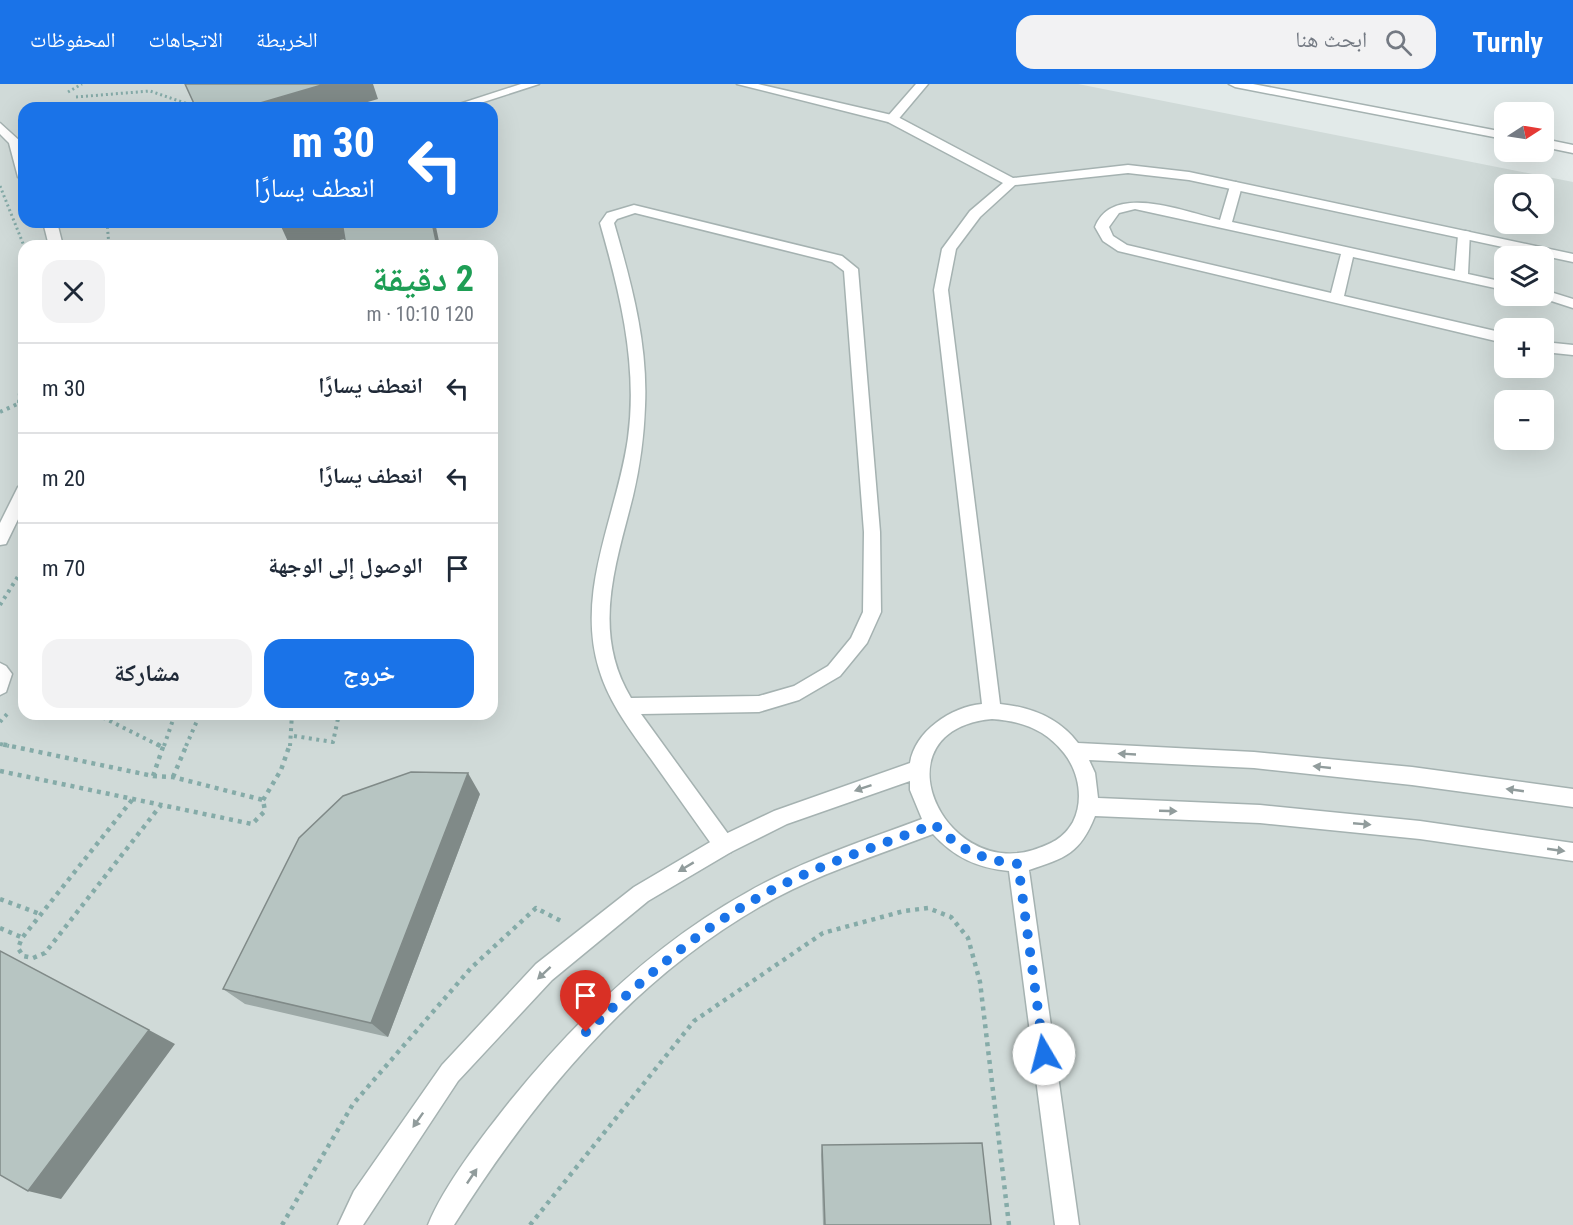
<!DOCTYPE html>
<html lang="ar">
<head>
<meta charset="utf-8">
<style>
	:root { --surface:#fff; --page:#f2f2f3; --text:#1f2937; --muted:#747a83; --line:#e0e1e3; --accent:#1a73e8 }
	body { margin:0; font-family:"Roboto Condensed","Noto Naskh Arabic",sans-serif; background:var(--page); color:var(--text); direction:rtl; height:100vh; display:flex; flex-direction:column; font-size:22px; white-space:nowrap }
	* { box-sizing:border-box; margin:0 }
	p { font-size:20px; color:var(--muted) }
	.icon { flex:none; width:33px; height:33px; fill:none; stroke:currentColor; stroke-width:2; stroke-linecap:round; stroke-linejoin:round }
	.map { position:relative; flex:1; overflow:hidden; direction:ltr }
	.panel { position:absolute; left:18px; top:156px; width:480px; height:480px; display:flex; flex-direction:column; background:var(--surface); border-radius:18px; box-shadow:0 6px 24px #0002; direction:rtl }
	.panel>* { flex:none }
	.banner { position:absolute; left:18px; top:18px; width:480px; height:126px; border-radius:18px; box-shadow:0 6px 24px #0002; direction:rtl; background:#1a73e8; color:#fff; overflow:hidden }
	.needle { width:39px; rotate:78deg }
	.tools { position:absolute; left:1494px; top:18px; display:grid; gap:12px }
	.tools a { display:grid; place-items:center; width:60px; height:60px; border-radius:12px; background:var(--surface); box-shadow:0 6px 24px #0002; font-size:30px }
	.pin { position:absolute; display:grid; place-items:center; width:51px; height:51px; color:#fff; margin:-62px -26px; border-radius:50% 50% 50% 0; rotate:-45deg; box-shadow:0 0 6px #0007 }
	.pin .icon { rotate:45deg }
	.me { position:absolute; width:66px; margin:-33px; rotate:352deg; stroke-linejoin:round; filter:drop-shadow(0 0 4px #0008) }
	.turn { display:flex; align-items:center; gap:21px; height:126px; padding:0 24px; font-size:27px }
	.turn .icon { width:78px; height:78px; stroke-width:2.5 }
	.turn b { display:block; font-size:42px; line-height:51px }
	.round { display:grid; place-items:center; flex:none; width:63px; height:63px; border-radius:18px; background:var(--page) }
	.overview { display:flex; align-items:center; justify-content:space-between; height:102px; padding:0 24px }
	h1 { font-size:36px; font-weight:700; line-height:45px; color:#1e9e55 }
	.button { display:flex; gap:12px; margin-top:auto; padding:12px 24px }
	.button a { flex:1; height:69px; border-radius:18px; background:var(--accent); color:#fff; font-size:24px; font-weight:700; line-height:69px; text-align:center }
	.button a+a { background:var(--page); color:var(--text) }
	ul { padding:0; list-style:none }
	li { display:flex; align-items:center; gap:18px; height:90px; padding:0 24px; border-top:2px solid var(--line) }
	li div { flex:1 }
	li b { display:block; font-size:22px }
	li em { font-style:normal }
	header { display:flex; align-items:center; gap:36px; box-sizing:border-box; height:84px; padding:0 30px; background:var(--accent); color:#fff }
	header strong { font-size:28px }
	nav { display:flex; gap:33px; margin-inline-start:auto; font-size:21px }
	.search { width:420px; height:54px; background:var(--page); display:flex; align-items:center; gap:15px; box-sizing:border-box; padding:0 21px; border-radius:18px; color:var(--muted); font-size:22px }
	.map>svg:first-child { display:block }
	.built { fill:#d0dad8; fill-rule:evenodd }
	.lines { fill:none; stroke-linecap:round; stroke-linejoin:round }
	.service-casing { stroke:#a5b2b1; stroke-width:3 }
	.minor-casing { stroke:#a5b2b1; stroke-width:3 }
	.tertiary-casing { stroke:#a5b2b1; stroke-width:3 }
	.path-far2 { stroke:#85aba8; stroke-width:3; stroke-dasharray:2 3; stroke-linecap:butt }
	.path-far1 { stroke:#85aba8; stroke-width:4; stroke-dasharray:3 4.5; stroke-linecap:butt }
	.path { stroke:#85aba8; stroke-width:4.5; stroke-dasharray:4 5; stroke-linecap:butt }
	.service { fill:#fff; fill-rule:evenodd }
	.minor { fill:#fff; fill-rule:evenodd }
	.tertiary { fill:#fff; fill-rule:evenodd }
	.wall { fill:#9da9a7 }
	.shaded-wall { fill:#808a88 }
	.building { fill:#b7c5c2; stroke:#808a88; stroke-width:1.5 }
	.oneway { fill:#919c9c }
	.route { stroke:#1a73e8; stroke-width:10; stroke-dasharray:0 18 }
</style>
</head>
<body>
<header>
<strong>Turnly</strong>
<div class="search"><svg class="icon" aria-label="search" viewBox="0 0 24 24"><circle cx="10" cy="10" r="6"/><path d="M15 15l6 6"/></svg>ابحث هنا</div>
<nav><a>الخريطة</a><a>الاتجاهات</a><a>المحفوظات</a></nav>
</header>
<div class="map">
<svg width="1573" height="1141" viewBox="0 0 1573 1141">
	<rect width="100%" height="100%" fill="#e2eae9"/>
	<!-- built -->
	<path class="built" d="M 0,0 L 1078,0 L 1573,98 L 1573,1141 L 0,1141 ZM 24,24 L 492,24 L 492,138 L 24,138 ZM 1504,100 L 1544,100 L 1544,140 L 1504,140 ZM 24,162 L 492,162 L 492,630 L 24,630 ZM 1504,172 L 1544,172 L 1544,212 L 1504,212 ZM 1504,244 L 1544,244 L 1544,284 L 1504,284 ZM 1504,316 L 1544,316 L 1544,356 L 1504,356 Z"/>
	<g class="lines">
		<defs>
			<path id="service" d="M 916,0 L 928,0 L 896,38 L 888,38 L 888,32 Z
				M 1236,98 L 1242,102 L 1232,138 L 1455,187 L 1458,151 L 1465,147 L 1470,148 L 1468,190 L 1504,198 L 1504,206 L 1353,173 L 1344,212 L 1504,249 L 1504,259 L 1118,167 L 1103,157 L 1095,143 C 1112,98 1185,128 1220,136 L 1230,102 ZM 1135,125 L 1341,170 L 1331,209 L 1127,161 L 1113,152 L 1109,143 L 1119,129 Z
				M 634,121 L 842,172 L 858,185 L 880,448 L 881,528 L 867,559 L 840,592 L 799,616 L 759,628 L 641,630 L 731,754 L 734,761 L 731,768 L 724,770 L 717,768 C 695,737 673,706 651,675 C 631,647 609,619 599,585 C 575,506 617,432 628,354 C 638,281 620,209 600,139 L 607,129 ZM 635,129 L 832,178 L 844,187 L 864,448 L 863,528 L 851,554 L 828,582 L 794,602 L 759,612 L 631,614 C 591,548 616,480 633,412 C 640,382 644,352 645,322 C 648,259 631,198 614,139 L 617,135 Z
				M 1544,206 L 1573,215 L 1573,224 L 1539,213 L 1544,212 Z
				M 1544,258 L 1573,261 L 1573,271 L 1544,268 Z
				M 0,579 L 6,582 L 12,590 L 6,608 L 0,611 Z"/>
			<path id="minor" d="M 521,0 L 539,0 L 465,24 L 447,24 Z
				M 737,0 L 758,0 L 896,32 L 1013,94 L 1128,81 L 1189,88 L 1573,170 L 1573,178 L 1189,96 L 1128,89 L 1015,101 L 980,133 L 956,165 L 948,206 L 1000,620 C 1031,623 1059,634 1078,659 L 1254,668 L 1412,683 L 1573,705 L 1573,723 L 1412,701 L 1254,684 L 1089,676 L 1095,689 L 1098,714 L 1260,721 L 1420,737 L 1573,759 L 1573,777 L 1420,755 L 1260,739 L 1095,732 C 1080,770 1065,774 1029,786 L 1079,1141 L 1055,1141 L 1009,787 C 977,784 954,773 933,750 C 875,772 815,791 761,822 C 630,897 533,1016 454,1141 L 428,1141 C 444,1101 484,1050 511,1016 C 577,935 654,860 746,809 C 801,777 863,757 922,735 L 910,706 L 910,697 L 787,740 L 731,768 L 648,817 L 552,896 L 458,997 L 363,1141 L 338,1141 L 354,1107 L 442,981 L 536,880 L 634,803 L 717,754 L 774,727 L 910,679 C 915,647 951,623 982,620 L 934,206 L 942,165 L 970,127 L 1003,99 L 888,38 ZM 992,635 C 1021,637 1045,645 1064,669 C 1079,688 1084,716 1073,738 C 1063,755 1051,760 1033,766 C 942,794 875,646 992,635 Z
				M 0,39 L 21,58 L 24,97 L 18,93 L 9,59 L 0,50 Z
				M 43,138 L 57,138 L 63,162 L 49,162 Z
				M 24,401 L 24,423 L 6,460 L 0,461 L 0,439 L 18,403 Z"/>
			<path id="tertiary" d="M 1229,0 L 1253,0 L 1504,48 L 1504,55 L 1235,3 Z
				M 1544,55 L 1573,61 L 1573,69 L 1544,63 Z"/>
		</defs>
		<!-- service casing -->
		<use href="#service" class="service-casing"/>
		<!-- minor casing -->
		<use href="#minor" class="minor-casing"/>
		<!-- tertiary casing -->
		<use href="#tertiary" class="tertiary-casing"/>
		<!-- path-far2 -->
		<path class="path-far2" d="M 68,8 L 82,0
			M 76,13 L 150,7 L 188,20
			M 0,102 L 24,162
			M 107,138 L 109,162
			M 22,290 L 24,262"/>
		<!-- path-far1 -->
		<path class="path-far1" d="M 19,319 L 22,288
			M 0,328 L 24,317
			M 0,521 L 24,483
			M 96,630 L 160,662
			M 0,638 L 9,628
			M 294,652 L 333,658 L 339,630
			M 0,660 L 9,662
			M 164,662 L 175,630
			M 186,662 L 200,630
			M 290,662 L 292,630"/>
		<!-- path -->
		<path class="path" d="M 157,660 L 162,663
			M 0,687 L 252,740 L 265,727 L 263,716 L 173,693 L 153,692 L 1,660
			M 153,692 L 164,660
			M 173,693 L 187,660
			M 132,716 L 22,854 L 18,864 L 23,872 L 33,874 L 45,869 L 161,721
			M 263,716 L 281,686 L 290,660
			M 0,815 L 40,830
			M 0,844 L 21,853
			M 282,1141 L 353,1020 L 471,884 L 536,824 L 561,837
			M 530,1141 L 694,937 L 823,849 L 904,827 L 928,824 L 951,833 L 968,854 L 980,898 L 1009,1141"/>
		<!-- service -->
		<use href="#service" class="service"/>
		<!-- minor -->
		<use href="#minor" class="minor"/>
		<!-- tertiary -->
		<use href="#tertiary" class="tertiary"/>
	</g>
	<!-- wall -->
	<path class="wall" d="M 480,710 L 388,953 L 245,920 L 223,905 Z
		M 822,1061 L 991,1141 L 823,1141 L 821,1071 Z"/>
	<!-- shaded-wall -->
	<path class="shaded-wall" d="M 325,0 L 373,0 L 378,15 L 347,24 L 243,24 Z
		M 279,138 L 345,138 L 351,154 L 305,162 L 290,162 Z
		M 432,138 L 435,138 L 440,162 L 437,162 Z
		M 492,377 L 498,394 L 492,416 Z
		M 468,689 L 480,710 L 388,953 L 371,939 Z
		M 149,946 L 175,960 L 61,1115 L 28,1107 Z"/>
	<!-- building -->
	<path class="building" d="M 185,0 L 325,0 L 243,24 L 196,24 Z
		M 342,138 L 432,138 L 437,162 L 346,162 Z
		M 411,688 L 468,689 L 371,939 L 223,905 L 299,754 L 343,712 Z
		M 0,867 L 149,946 L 28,1107 L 0,1091 Z
		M 982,1059 L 991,1141 L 825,1141 L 822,1061 Z"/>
	<!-- one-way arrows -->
	<defs><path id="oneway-solid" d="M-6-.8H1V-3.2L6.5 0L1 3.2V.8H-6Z" transform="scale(1.5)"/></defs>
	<g class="oneway">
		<use href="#oneway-solid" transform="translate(1127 670) rotate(-177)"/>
		<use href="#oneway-solid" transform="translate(1322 683) rotate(-174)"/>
		<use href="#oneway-solid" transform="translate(863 704) rotate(161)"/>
		<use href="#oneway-solid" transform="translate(1515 706) rotate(-172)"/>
		<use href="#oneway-solid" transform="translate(1168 727) rotate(2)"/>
		<use href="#oneway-solid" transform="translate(1362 740) rotate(5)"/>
		<use href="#oneway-solid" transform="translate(1556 766) rotate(8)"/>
		<use href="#oneway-solid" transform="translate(686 783) rotate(149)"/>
		<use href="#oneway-solid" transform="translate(544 889) rotate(137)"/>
		<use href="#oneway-solid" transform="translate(418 1036) rotate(125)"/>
		<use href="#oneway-solid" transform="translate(472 1092) rotate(-56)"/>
	</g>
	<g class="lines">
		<!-- route -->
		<path class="route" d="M 586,948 C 639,900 691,851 754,816 C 810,783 874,764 934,740 C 962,767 979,775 1018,780 L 1044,970"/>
	</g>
</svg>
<div class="tools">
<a><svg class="needle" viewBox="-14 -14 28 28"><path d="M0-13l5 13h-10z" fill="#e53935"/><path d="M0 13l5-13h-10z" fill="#747a83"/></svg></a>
<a><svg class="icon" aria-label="search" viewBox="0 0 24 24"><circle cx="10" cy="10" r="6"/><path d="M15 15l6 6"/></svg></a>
<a><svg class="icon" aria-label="layers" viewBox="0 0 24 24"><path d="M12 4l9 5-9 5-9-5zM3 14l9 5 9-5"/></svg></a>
<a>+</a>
<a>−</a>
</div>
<div class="pin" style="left:586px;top:948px;background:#d93025"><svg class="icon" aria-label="arrive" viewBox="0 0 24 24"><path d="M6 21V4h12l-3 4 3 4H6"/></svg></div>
<svg class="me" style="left:1044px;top:970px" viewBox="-20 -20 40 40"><circle r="19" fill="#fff"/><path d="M0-13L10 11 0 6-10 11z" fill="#1a73e8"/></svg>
<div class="banner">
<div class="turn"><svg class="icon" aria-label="left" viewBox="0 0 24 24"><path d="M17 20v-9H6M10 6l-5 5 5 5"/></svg><div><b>30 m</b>انعطف يسارًا</div></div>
</div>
<section class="panel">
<div class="overview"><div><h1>2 دقيقة</h1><p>120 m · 10:10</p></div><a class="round"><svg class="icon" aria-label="close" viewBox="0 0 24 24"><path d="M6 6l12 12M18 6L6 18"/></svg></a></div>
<ul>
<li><svg class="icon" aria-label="left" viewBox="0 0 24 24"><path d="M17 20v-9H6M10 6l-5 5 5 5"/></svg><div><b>انعطف يسارًا</b></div><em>30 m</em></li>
<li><svg class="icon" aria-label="left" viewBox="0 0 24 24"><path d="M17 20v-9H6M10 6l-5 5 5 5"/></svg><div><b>انعطف يسارًا</b></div><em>20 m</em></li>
<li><svg class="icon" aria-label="arrive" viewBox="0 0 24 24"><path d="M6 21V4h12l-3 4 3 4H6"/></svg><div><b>الوصول إلى الوجهة</b></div><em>70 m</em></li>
</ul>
<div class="button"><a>خروج</a><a>مشاركة</a></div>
</section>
</div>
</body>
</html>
